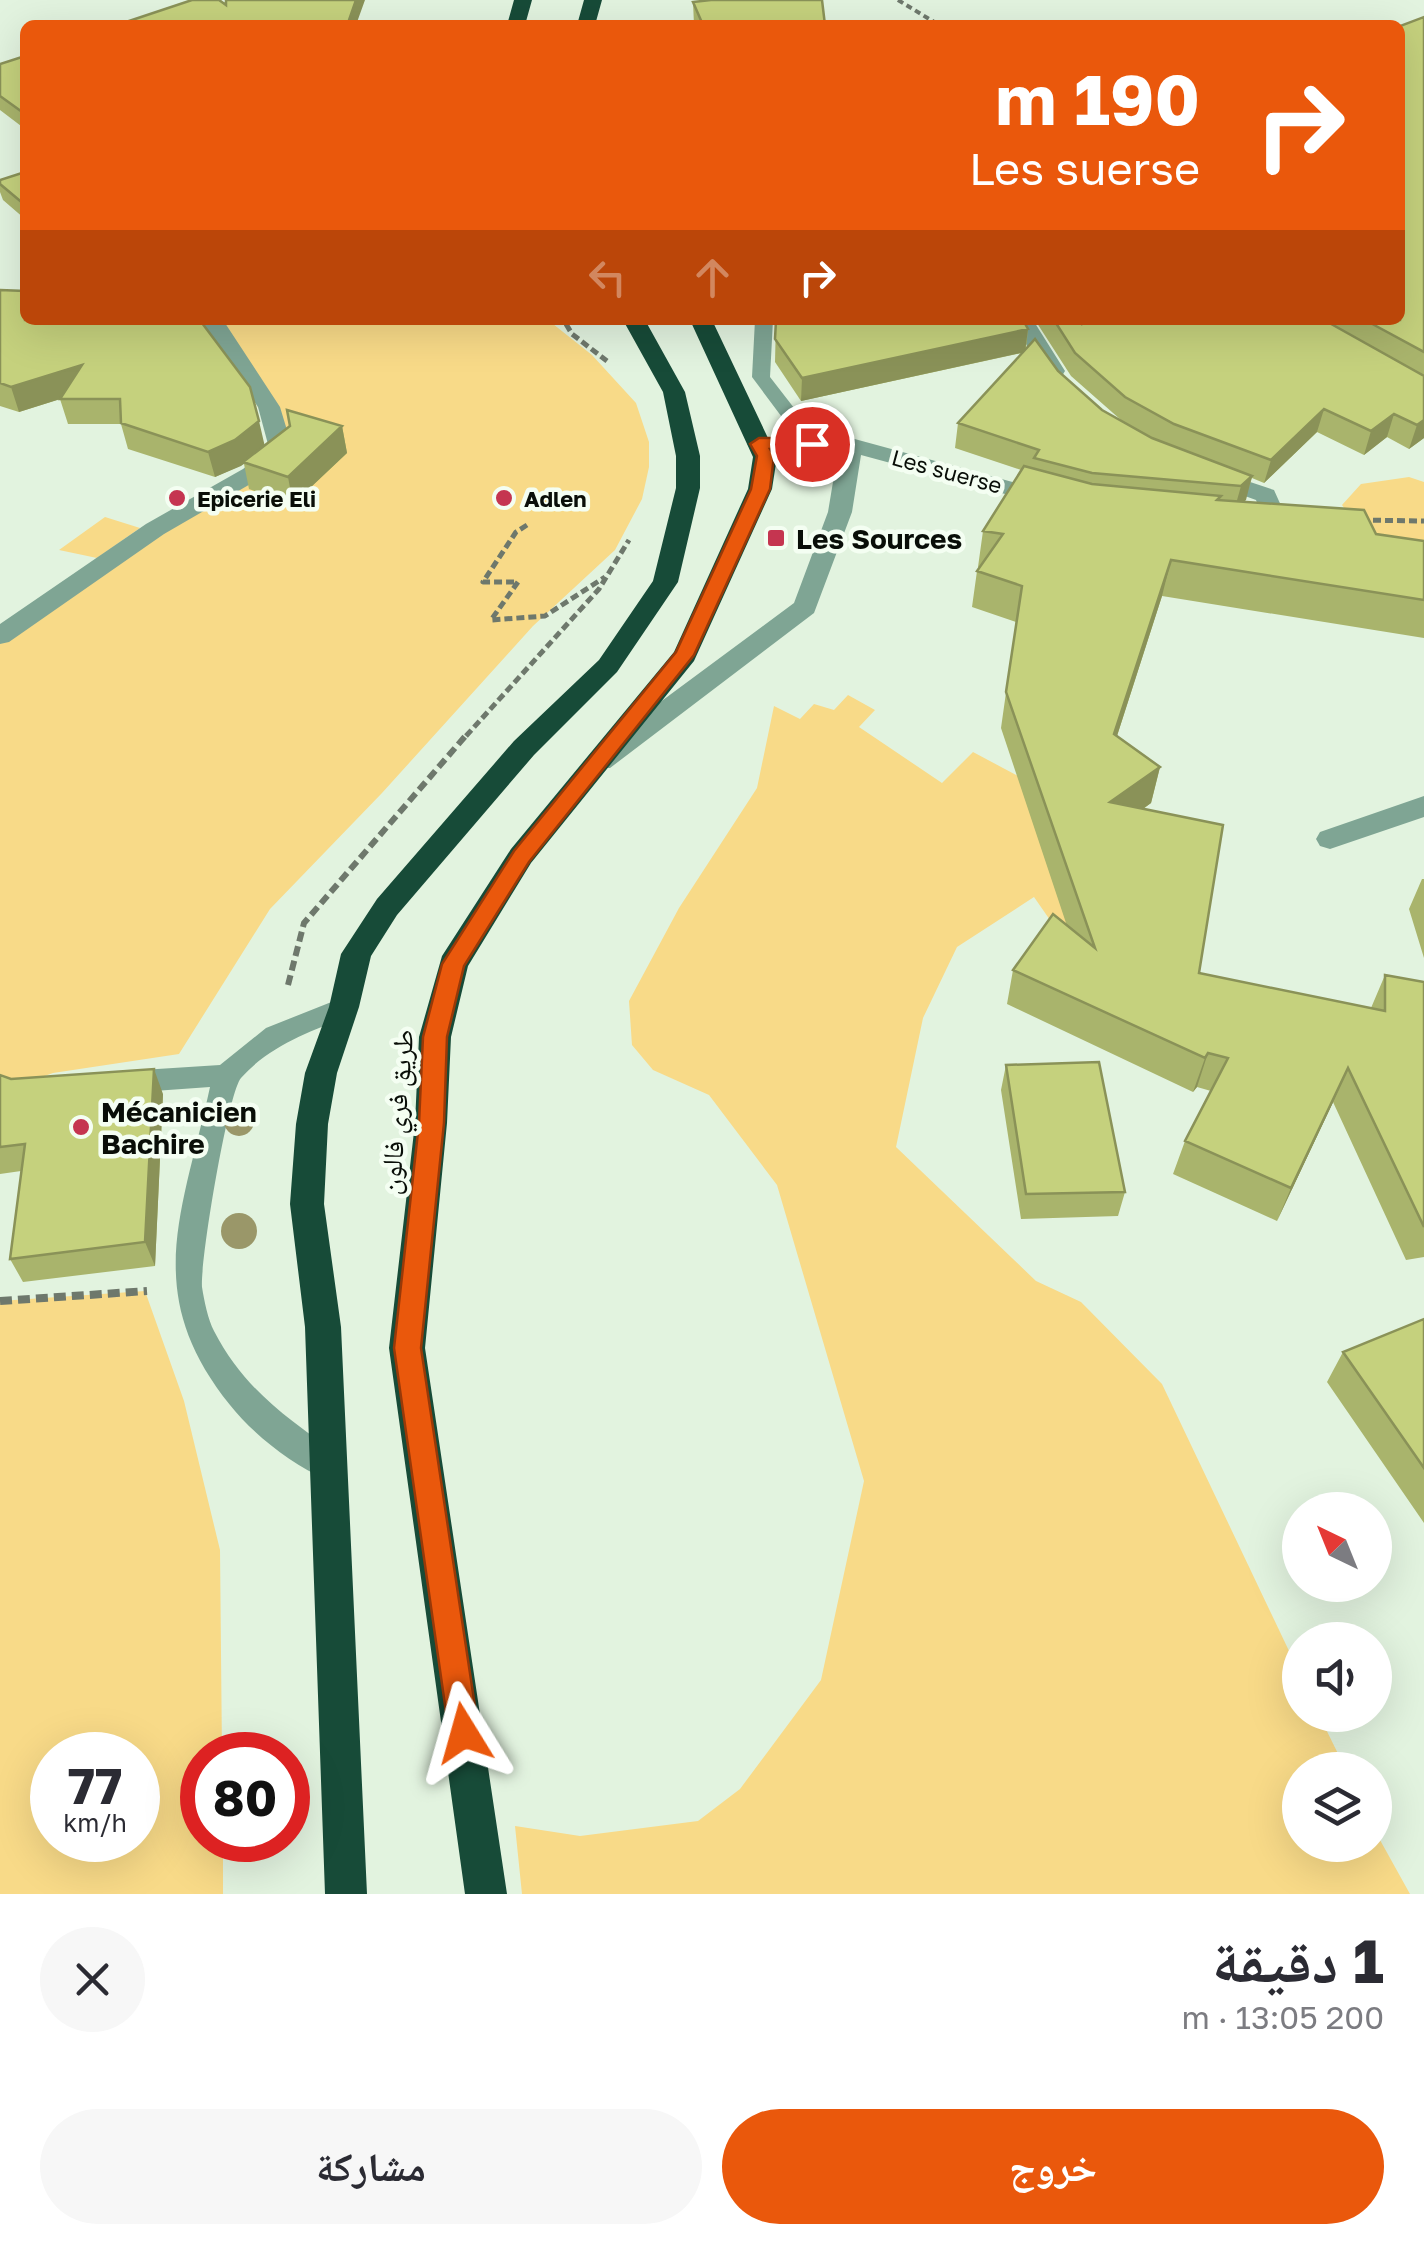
<!DOCTYPE html>
<html lang="ar">
<head>
<meta charset="utf-8">
<style>
	:root { --surface:#fff; --page:#f7f7f7; --text:#2b2b33; --muted:#7c7c81; --accent:#ea580c }
	body { margin:0; font-family:"Golos Text","Noto Naskh Arabic",sans-serif; background:var(--page); color:var(--text); direction:rtl; height:100vh; display:flex; flex-direction:column; font-size:38px; white-space:nowrap }
	* { box-sizing:border-box; margin:0 }
	p { font-size:32px; color:var(--muted) }
	.icon { flex:none; width:55px; height:55px; fill:none; stroke:currentColor; stroke-width:2; stroke-linecap:round; stroke-linejoin:round }
	.map { position:relative; height:1894px; overflow:hidden; direction:ltr }
	.panel { display:flex; flex-direction:column; background:var(--surface); flex:1 }
	.panel>* { flex:none }
	.top-card { position:absolute; left:20px; top:20px; width:1385px; height:305px; border-radius:15px; box-shadow:0 10px 40px #0002; direction:rtl; background:#ea580c; color:#fff; overflow:hidden }
	.needle { width:65px; rotate:317deg }
	.controls { position:absolute; left:1282px; top:1492px; display:grid; gap:20px }
	.controls a { display:grid; place-items:center; width:110px; height:110px; border-radius:50%; background:var(--surface); box-shadow:0 10px 40px #0002; font-size:50px }
	.speed { position:absolute; left:30px; top:1732px; display:flex; gap:20px; font-size:50px; font-weight:700; text-align:center }
	.speed>* { display:grid; place-content:center; width:130px; height:130px; border-radius:50%; background:var(--surface); box-shadow:0 10px 40px #0002; line-height:1 }
	.speed small { font-size:25px; font-weight:400 }
	.speed .limit { border:15px solid #d22; background:#fff; color:#111 }
	.pin { position:absolute; display:grid; place-items:center; width:85px; height:85px; color:#fff; margin:-42px; border:5px solid #fff; border-radius:50%; box-shadow:0 2px 10px #0007 }
	.me { position:absolute; width:110px; margin:-55px; rotate:352deg; stroke-linejoin:round; filter:drop-shadow(0 0 8px #0008) }
	.turn { display:flex; align-items:center; gap:35px; height:210px; padding:0 40px; font-size:45px }
	.turn .icon { width:130px; height:130px; stroke-width:2.5 }
	.turn b { display:block; font-size:70px; line-height:85px }
	.lanes { display:flex; align-items:center; height:95px; padding:0 40px; background:#0003; justify-content:center; gap:50px; direction:ltr }
	.lanes .off { opacity:.35 }
	.round { display:grid; place-items:center; flex:none; width:105px; height:105px; border-radius:52px; background:var(--page) }
	.overview { display:flex; align-items:center; justify-content:space-between; height:170px; padding:0 40px }
	h1 { font-size:60px; font-weight:700; line-height:75px }
	.action { display:flex; gap:20px; margin-top:auto; padding:20px 40px }
	.action a { flex:1; height:115px; border-radius:60px; background:var(--accent); color:#fff; font-size:40px; font-weight:700; line-height:115px; text-align:center }
	.action a+a { background:var(--page); color:var(--text) }
	.map>svg:first-child { display:block }
	.green { fill:#f8da88; fill-rule:evenodd }
	.lines { fill:none; stroke-linecap:round; stroke-linejoin:round }
	.path-far3 { stroke:#6e786c; stroke-width:4; stroke-dasharray:6 4; stroke-linecap:butt }
	.path-far2 { stroke:#6e786c; stroke-width:5; stroke-dasharray:8 4; stroke-linecap:butt }
	.path-far1 { stroke:#6e786c; stroke-width:6; stroke-dasharray:10 5; stroke-linecap:butt }
	.path { stroke:#6e786c; stroke-width:8; stroke-dasharray:12 6; stroke-linecap:butt }
	.lane { fill:#7fa594; fill-rule:evenodd }
	.street { fill:#7fa594; fill-rule:evenodd }
	.highway { fill:#174b38; fill-rule:evenodd }
	.tree { fill:#9a9769 }
	.wall { fill:#a9b46c }
	.shaded-wall { fill:#8a9258 }
	.building { fill:#c5d17d; stroke:#8a9258; stroke-width:2.5 }
	.route { fill:#ea580c; stroke:#983908; stroke-width:2.5 }
	.poi-dot { fill:#c53550; stroke:#f4fef2; stroke-width:4 }
	.labels { text-anchor:middle; dominant-baseline:central; stroke-width:9; stroke-linejoin:round; paint-order:stroke }
	.far-street-label { font-size:22px; fill:#090e08; stroke:#f4fef2 }
	.far-poi-label { font-size:22px; font-weight:bold; fill:#090e08; stroke:#f4fef2; text-anchor:start }
	.poi-label { font-size:28px; font-weight:bold; fill:#090e08; stroke:#f4fef2; text-anchor:start }
	.street-label { font-size:28px; fill:#090e08; stroke:#f4fef2 }
</style>
</head>
<body>
<div class="map">
<svg width="1424" height="1894" viewBox="0 0 1424 1894">
	<rect width="100%" height="100%" fill="#e2f3df"/>
	<!-- green -->
	<path class="green" d="M 212,320 L 548,320 L 592,355 L 636,403 L 649,442 L 649,467 L 642,499 L 615,550 L 533,626 L 382,793 L 270,909 L 179,1054 L 53,1073 L 0,1092 L 0,636 L 280,449 Z
		M 1409,477 L 1424,482 L 1424,565 L 1374,549 L 1342,505 L 1361,484 Z
		M 105,517 L 140,528 L 97,558 L 59,550 Z
		M 848,695 L 875,710 L 859,727 L 942,783 L 973,752 L 1018,776 L 1086,926 L 1059,933 L 1034,897 L 957,947 L 923,1018 L 896,1147 L 1036,1281 L 1081,1302 L 1162,1384 L 1300,1674 L 1300,1715 L 1319,1715 L 1346,1770 L 1300,1770 L 1300,1845 L 1375,1845 L 1375,1831 L 1410,1894 L 522,1894 L 515,1826 L 580,1836 L 698,1821 L 740,1789 L 821,1680 L 864,1481 L 777,1185 L 709,1095 L 653,1070 L 632,1045 L 629,1001 L 679,908 L 757,788 L 774,706 L 800,719 L 814,704 L 834,710 Z
		M 145,1291 L 184,1401 L 220,1550 L 222,1755 L 202,1755 L 202,1840 L 223,1840 L 223,1894 L 0,1894 L 0,1301 ZM 138,1755 L 138,1840 L 52,1840 L 52,1755 Z"/>
	<g class="lines">
		<!-- path-far3 -->
		<path class="path-far3" d="M 898,0 L 939,25
			M 564,320 L 568,327"/>
		<!-- path-far2 -->
		<path class="path-far2" d="M 566,324 L 572,334 L 607,361
			M 1361,520 L 1424,521
			M 527,525 L 516,532 L 483,582 L 518,582 L 491,620 L 545,616 L 605,577
			M 466,736 L 599,589 L 629,540"/>
		<!-- path-far1 -->
		<path class="path-far1" d="M 288,985 L 304,923 L 468,733"/>
		<!-- path -->
		<path class="path" d="M 0,1301 L 147,1291"/>
		<!-- lane -->
		<path class="lane" d="M 755,320 L 773,320 L 770,377 L 822,444 L 819,448 L 805,448 L 752,377 Z
			M 344,997 L 353,1000 L 357,1007 L 353,1014 C 313,1031 271,1044 241,1078 C 228,1093 200,1261 202,1287 C 204,1300 208,1320 214,1331 C 244,1389 286,1417 337,1454 L 341,1464 L 337,1474 L 326,1479 C 292,1465 252,1433 230,1405 C 140,1293 183,1212 210,1087 L 126,1093 L 117,1090 L 113,1082 L 117,1074 L 126,1071 L 220,1065 L 266,1028 Z"/>
		<!-- street -->
		<path class="street" d="M 201,320 L 223,320 L 280,407 L 293,450 L 259,479 L 164,534 L 9,642 L 0,644 L 0,624 L 146,524 L 243,469 L 269,448 L 258,407 Z
			M 1011,320 L 1033,320 L 1065,371 L 1062,376 L 1046,376 Z
			M 759,437 L 851,438 L 1057,494 L 1061,499 L 1049,506 L 861,455 L 852,512 L 814,613 L 610,768 L 590,768 L 586,761 L 590,754 L 794,603 L 828,512 L 838,452 L 751,449 L 747,444 L 751,439 Z
			M 1214,470 L 1274,490 L 1287,519 L 1284,524 L 1244,527 L 1241,522 L 1244,517 L 1261,513 L 1256,500 L 1206,482 L 1202,477 L 1206,472 Z
			M 1424,796 L 1424,817 L 1330,849 L 1320,846 L 1316,839 L 1320,832 Z"/>
		<!-- highway -->
		<path class="highway" d="M 514,0 L 532,0 L 525,25 L 507,25 Z
			M 584,0 L 602,0 L 595,25 L 577,25 Z
			M 623,320 L 645,320 L 685,392 L 700,456 L 700,488 L 678,582 L 617,672 L 534,755 L 397,915 L 371,956 L 359,1007 L 337,1073 L 328,1124 L 324,1204 L 341,1327 L 367,1894 L 325,1894 L 305,1327 L 290,1204 L 296,1124 L 305,1073 L 329,1007 L 341,954 L 377,899 L 514,741 L 599,660 L 653,581 L 676,488 L 676,456 L 663,392 Z
			M 690,320 L 712,320 L 777,457 L 772,489 L 694,661 L 531,863 L 468,966 L 451,1037 L 447,1123 L 425,1348 L 507,1894 L 465,1894 L 389,1348 L 415,1123 L 419,1037 L 442,956 L 511,849 L 674,652 L 748,489 L 753,457 Z"/>
	</g>
	<!-- trees -->
	<g class="tree">
		<circle cx="239" cy="1121" r="15"/>
		<circle cx="239" cy="1231" r="18"/>
	</g>
	<!-- wall -->
	<path class="wall" d="M 693,2 L 825,25 L 694,25 Z
		M 1424,17 L 1424,438 L 1409,449 L 1387,437 L 1364,455 L 1317,432 L 1264,483 L 1252,478 L 1244,502 L 1376,534 L 1424,541 L 1424,638 L 1162,596 L 1117,736 L 1160,767 L 1151,803 L 1143,809 L 1199,973 L 1371,1008 L 1385,975 L 1424,982 L 1424,1257 L 1406,1260 L 1333,1102 L 1277,1221 L 1173,1174 L 1185,1141 L 1211,1091 L 1197,1087 L 1193,1092 L 1007,1004 L 1013,970 L 1067,926 L 1001,728 L 1016,622 L 972,607 L 977,571 L 979,567 L 978,567 L 983,531 L 1021,470 L 955,448 L 958,423 L 1022,353 L 801,401 L 775,362 L 776,320 L 1028,329 L 1026,349 L 1058,371 L 1102,410 L 1121,420 L 1071,376 L 1035,320 L 1080,320 L 1082,324 L 1089,320 L 1400,320 Z
		M 25,56 L 25,129 L 0,110 L 0,64 Z
		M 25,172 L 25,219 L 3,200 L 0,192 L 0,180 Z
		M 0,290 L 25,320 L 114,320 L 113,322 L 265,446 L 342,426 L 347,453 L 293,504 L 249,489 L 244,464 L 215,477 L 128,449 L 121,424 L 68,424 L 60,399 L 19,412 L 0,406 Z
		M 1422,879 L 1424,879 L 1424,958 L 1409,909 Z
		M 1006,1065 L 1125,1192 L 1118,1216 L 1021,1219 L 1001,1090 Z
		M 0,1075 L 11,1079 L 163,1094 L 155,1266 L 23,1282 L 10,1259 L 21,1171 L 0,1174 Z
		M 1424,1319 L 1424,1523 L 1327,1382 L 1343,1352 Z"/>
	<!-- shaded-wall -->
	<path class="shaded-wall" d="M 356,0 L 365,0 L 356,25 L 348,25 Z
		M 1028,329 L 1025,352 L 801,401 L 802,378 Z
		M 82,365 L 89,390 L 19,412 L 11,387 Z
		M 1324,409 L 1317,432 L 1264,483 L 1271,460 Z
		M 1394,414 L 1387,437 L 1364,455 L 1371,431 Z
		M 1424,420 L 1424,438 L 1409,449 L 1417,425 Z
		M 259,421 L 265,447 L 241,466 L 215,477 L 208,452 Z
		M 342,426 L 347,453 L 293,504 L 288,477 Z
		M 1252,476 L 1246,500 L 1234,511 L 1241,486 Z
		M 1171,560 L 1162,596 L 1106,770 L 1114,734 Z
		M 1160,767 L 1151,803 L 1102,838 L 1110,802 Z
		M 1208,1053 L 1197,1087 L 1193,1092 L 1205,1058 Z
		M 1348,1068 L 1333,1102 L 1277,1221 L 1291,1188 Z
		M 154,1069 L 163,1094 L 155,1266 L 145,1242 Z"/>
	<!-- building -->
	<path class="building" d="M 192,0 L 219,0 L 226,5 L 226,0 L 356,0 L 348,23 L 348,25 L 117,25 Z
		M 711,0 L 822,0 L 825,25 L 703,25 L 693,2 Z
		M 1424,17 L 1424,352 L 1365,320 L 1400,320 L 1400,26 Z
		M 25,56 L 25,114 L 0,96 L 0,64 Z
		M 25,172 L 25,205 L 0,184 L 0,180 Z
		M 0,290 L 25,291 L 25,320 L 94,320 L 93,322 L 202,323 L 250,387 L 259,421 L 235,440 L 208,452 L 121,423 L 120,399 L 60,399 L 82,365 L 11,387 L 0,383 Z
		M 776,320 L 1023,320 L 1028,329 L 802,378 L 775,339 Z
		M 1054,320 L 1080,320 L 1082,324 L 1089,320 L 1324,320 L 1424,376 L 1424,420 L 1417,425 L 1394,414 L 1371,431 L 1324,409 L 1271,460 L 1174,424 L 1125,397 L 1075,353 Z
		M 1035,339 L 1058,371 L 1102,410 L 1152,438 L 1252,476 L 1241,486 L 1092,473 L 1034,458 L 1039,450 L 958,423 Z
		M 287,410 L 342,426 L 288,477 L 243,462 L 290,426 Z
		M 1024,466 L 1092,484 L 1221,496 L 1217,500 L 1364,510 L 1376,534 L 1424,541 L 1424,600 L 1171,560 L 1114,734 L 1160,767 L 1110,802 L 1223,825 L 1199,973 L 1385,1011 L 1385,975 L 1424,982 L 1424,1227 L 1348,1068 L 1291,1188 L 1185,1141 L 1228,1058 L 1208,1053 L 1205,1058 L 1013,970 L 1053,914 L 1095,948 L 1006,692 L 1022,586 L 977,571 L 1003,534 L 983,531 Z
		M 1099,1062 L 1125,1192 L 1026,1194 L 1006,1065 Z
		M 154,1069 L 145,1242 L 10,1259 L 25,1144 L 0,1147 L 0,1075 L 11,1079 Z
		M 1424,1319 L 1424,1468 L 1343,1352 Z"/>
	<!-- route -->
	<path class="route" d="M 759,438 L 812,438 L 821,444 L 812,449 L 770,449 L 774,456 L 770,489 L 694,655 L 529,862 L 464,966 L 447,1037 L 444,1123 L 421,1348 L 479,1733 L 475,1744 L 464,1748 L 453,1744 L 449,1733 L 394,1348 L 419,1123 L 423,1037 L 442,964 L 514,851 L 676,652 L 751,489 L 757,456 L 750,444 Z"/>
	<!-- markers -->
	<g class="poi-dot">
		<circle cx="177" cy="498" r="10"/>
		<circle cx="504" cy="498" r="10"/>
		<rect x="766" y="528" width="20" height="20" rx="5"/>
		<circle cx="81" cy="1127" r="10"/>
	</g>
	<g class="labels">
		<!-- far-street labels -->
		<g class="far-street-label">
			<text transform="translate(947 471) rotate(15)">Les suerse</text>
		</g>
		<!-- far-poi labels -->
		<g class="far-poi-label">
			<text x="197" y="498">Epicerie Eli</text>
			<text x="524" y="498">Adlen</text>
		</g>
		<!-- poi labels -->
		<g class="poi-label">
			<text x="796" y="538">Les Sources</text>
			<text x="101" y="1111">Mécanicien<tspan x="101" dy="32">Bachire</tspan></text>
		</g>
		<!-- street labels -->
		<g class="street-label">
			<text transform="translate(396 1112) rotate(-85)">طريق فري فالون</text>
		</g>
	</g>
</svg>
<div class="controls">
<a><svg class="needle" viewBox="-14 -14 28 28"><path d="M0-13l5 13h-10z" fill="#e53935"/><path d="M0 13l5-13h-10z" fill="#7c7c81"/></svg></a>
<a><svg class="icon" aria-label="sound" viewBox="0 0 24 24"><path d="M4 9h4l5-4v14l-5-4H4zM17 9q2 3 0 6"/></svg></a>
<a><svg class="icon" aria-label="layers" viewBox="0 0 24 24"><path d="M12 4l9 5-9 5-9-5zM3 14l9 5 9-5"/></svg></a>
</div>
<div class="speed"><div>77<small>km/h</small></div><div class="limit">80</div></div>
<div class="pin" style="left:812px;top:444px;background:#d93025"><svg class="icon" aria-label="arrive" viewBox="0 0 24 24"><path d="M6 21V4h12l-3 4 3 4H6"/></svg></div>
<svg class="me" style="left:464px;top:1733px" viewBox="-20 -20 40 40"><path d="M0-17L14 15 0 8-14 15z" fill="#ea580c" stroke="#fff" stroke-width="4"/></svg>
<div class="top-card">
<div class="turn"><svg class="icon" aria-label="right" viewBox="0 0 24 24"><path d="M7 20v-9h11M14 6l5 5-5 5"/></svg><div><b>190 m</b>Les suerse</div></div>
<div class="lanes"><svg class="icon off" aria-label="left" viewBox="0 0 24 24"><path d="M17 20v-9H6M10 6l-5 5 5 5"/></svg><svg class="icon off" aria-label="ahead" viewBox="0 0 24 24"><path d="M12 20V5M6 11l6-6 6 6"/></svg><svg class="icon" aria-label="right" viewBox="0 0 24 24"><path d="M7 20v-9h11M14 6l5 5-5 5"/></svg></div>
</div>
</div>
<section class="panel">
<div class="overview"><div><h1>1 دقيقة</h1><p>200 m · 13:05</p></div><a class="round"><svg class="icon" aria-label="close" viewBox="0 0 24 24"><path d="M6 6l12 12M18 6L6 18"/></svg></a></div>
<div class="action"><a>خروج</a><a>مشاركة</a></div>
</section>
</body>
</html>
